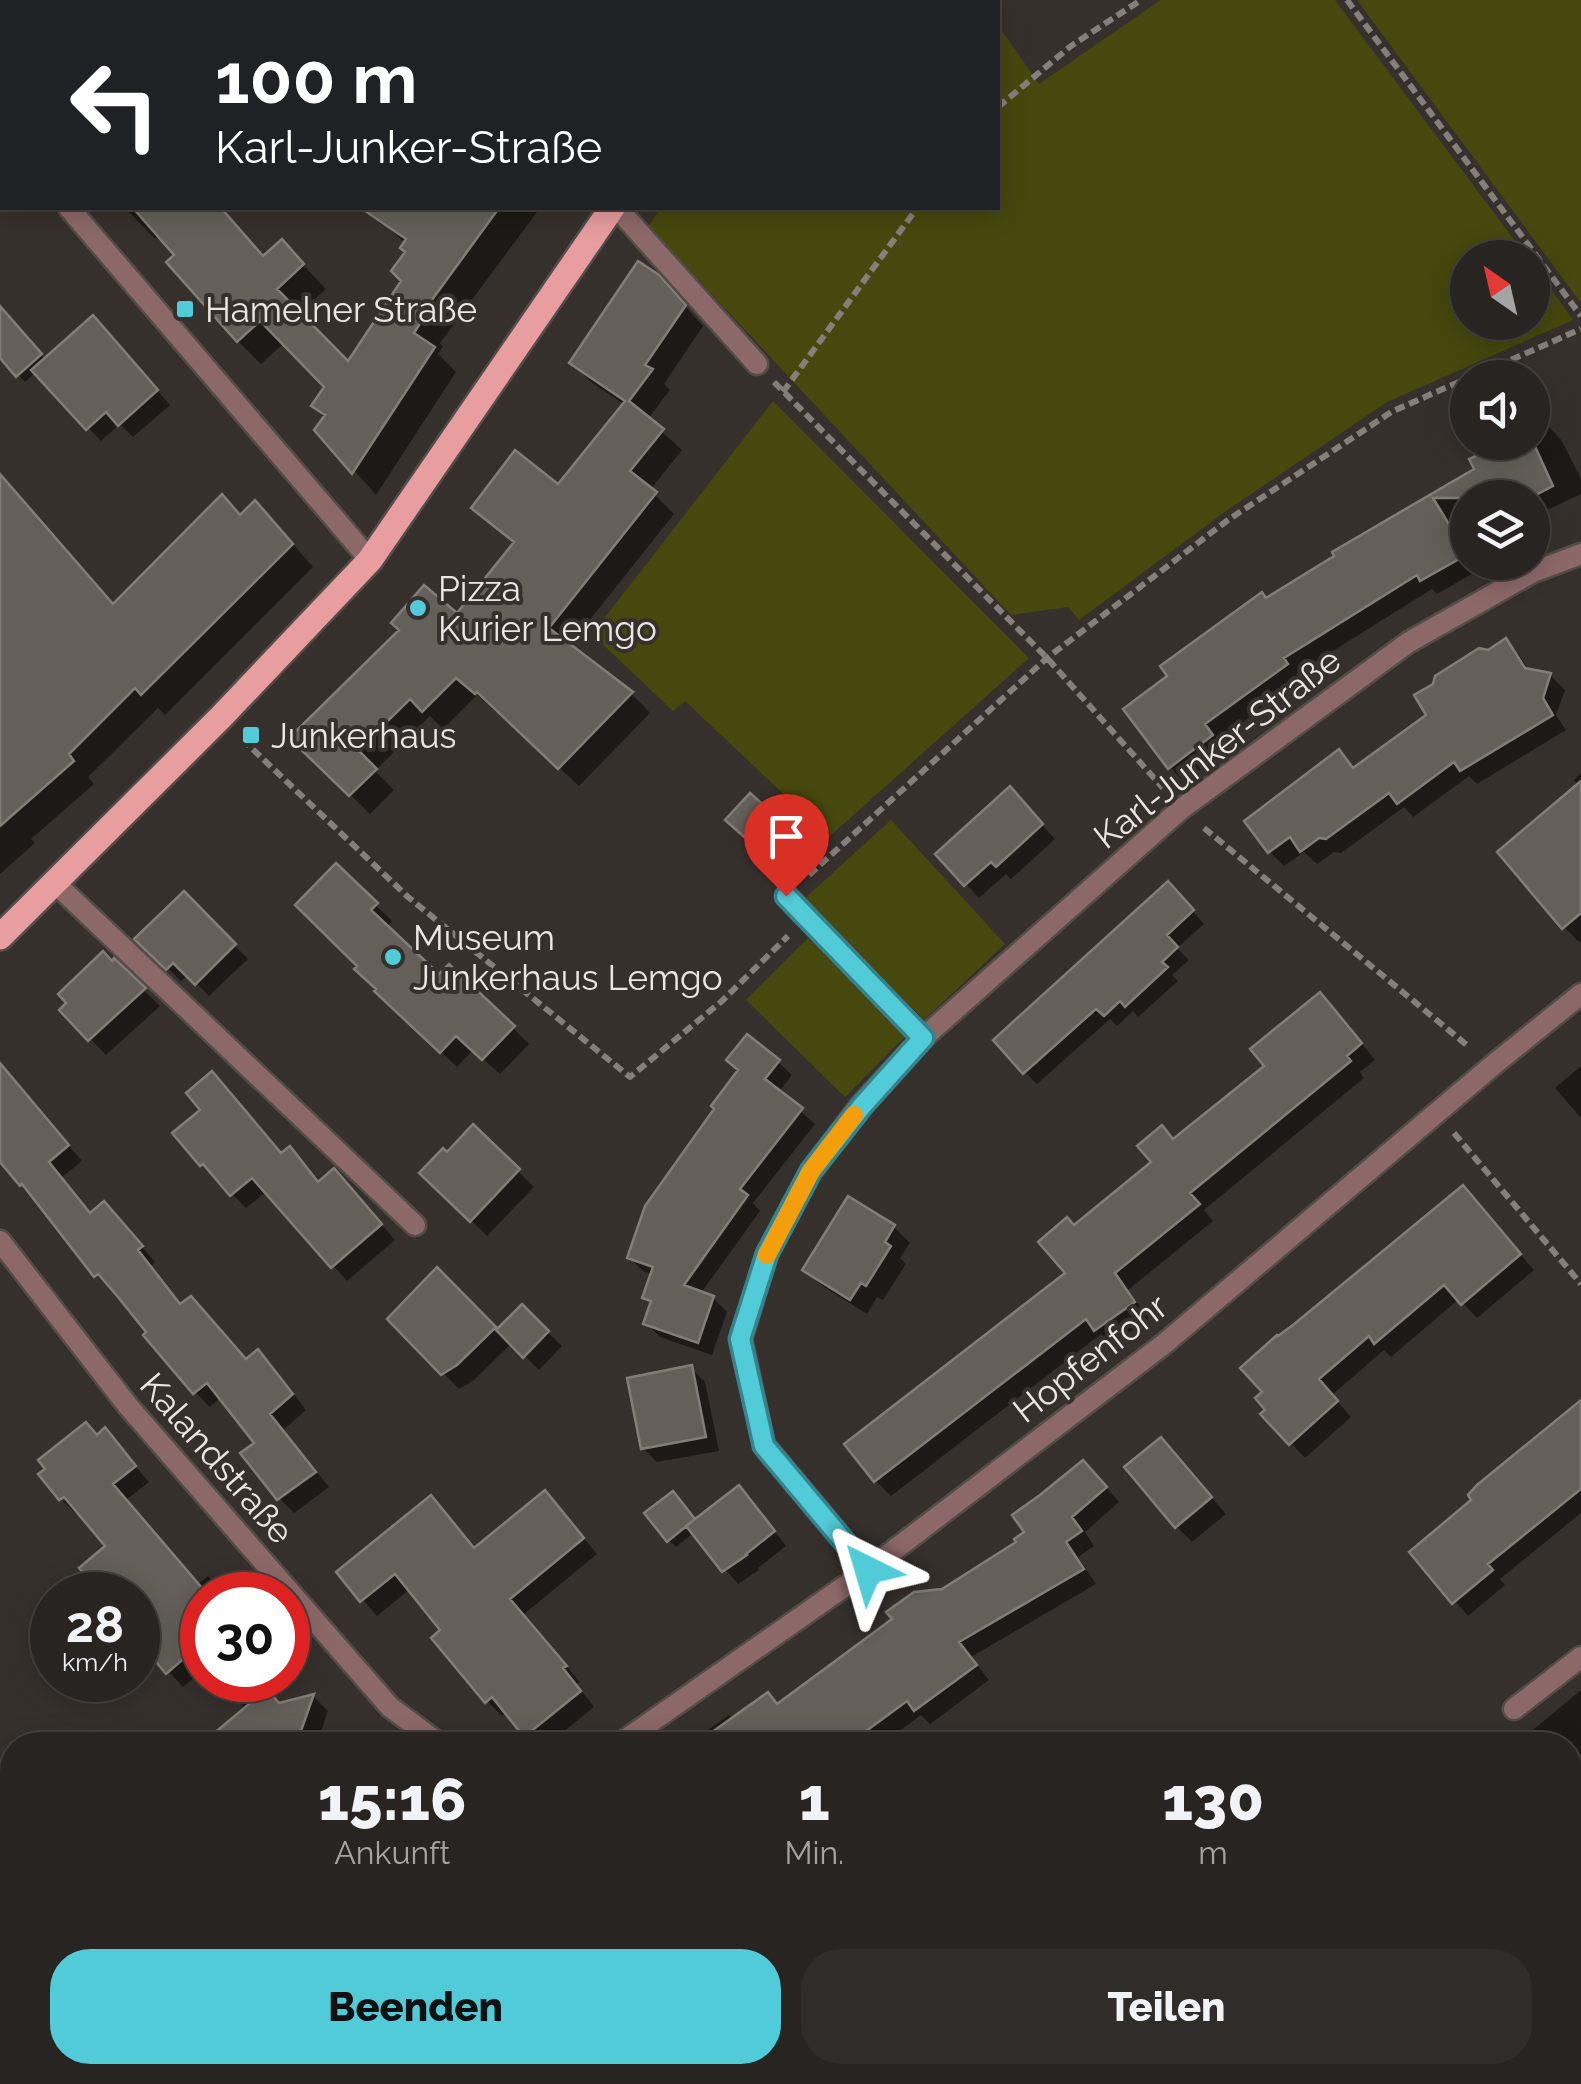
<!DOCTYPE html>
<html lang="de">
<head>
<meta charset="utf-8">
<style>
	:root { --surface:#282421; --page:#302c2a; --text:#f1f3f6; --muted:#a5a4a5; --line:#44413f; --accent:#52cbd8 }
	body { margin:0; font-family:Raleway,sans-serif; background:var(--page); color:var(--text); height:100vh; display:flex; flex-direction:column; font-size:38px; white-space:nowrap }
	* { box-sizing:border-box; margin:0 }
	p { font-size:32px; color:var(--muted) }
	.icon { flex:none; width:55px; height:55px; fill:none; stroke:currentColor; stroke-width:2; stroke-linecap:round; stroke-linejoin:round }
	.map { position:relative; flex:1; overflow:hidden }
	.side { position:absolute; left:0px; top:1732px; width:1582px; height:352px; display:flex; flex-direction:column; background:var(--surface); border-radius:40px 40px 0 0; box-shadow:0 5px 25px #0003,0 0 0 2px var(--line) }
	.side>* { flex:none }
	.banner { position:absolute; left:0px; top:0px; width:1000px; height:210px; box-shadow:0 5px 25px #0003,0 0 0 2px var(--line); background:#202124; color:#fff; overflow:hidden }
	.needle { width:65px; rotate:326deg }
	.controls { position:absolute; left:1450px; top:240px; display:grid; gap:20px }
	.controls a { display:grid; place-items:center; width:100px; height:100px; border-radius:50%; background:var(--surface); box-shadow:0 5px 25px #0003,0 0 0 2px var(--line); font-size:50px }
	.speed { position:absolute; left:30px; top:1572px; display:flex; gap:20px; font-size:50px; font-weight:700; text-align:center }
	.speed>* { display:grid; place-content:center; width:130px; height:130px; border-radius:50%; background:var(--surface); box-shadow:0 5px 25px #0003,0 0 0 2px var(--line); line-height:1 }
	.speed small { font-size:25px; font-weight:400 }
	.speed .limit { border:15px solid #d22; background:#fff; color:#111 }
	.pin { position:absolute; display:grid; place-items:center; width:85px; height:85px; color:#fff; margin:-102px -42px; border-radius:50% 50% 50% 0; rotate:-45deg; box-shadow:0 0 10px #0007 }
	.pin .icon { rotate:45deg }
	.me { position:absolute; width:110px; margin:-55px; rotate:320deg; stroke-linejoin:round; filter:drop-shadow(0 0 8px #0008) }
	.turn { display:flex; align-items:center; gap:35px; height:210px; padding:0 50px; font-size:45px }
	.turn .icon { width:130px; height:130px; stroke-width:2.5 }
	.turn b { display:block; font-size:70px; line-height:85px }
	.eta { display:flex; justify-content:space-evenly; align-items:center; height:170px; text-align:center }
	.eta b { font-size:60px; font-weight:800; line-height:70px }
	.primary-button { display:flex; gap:20px; margin-top:auto; padding:20px 50px }
	.primary-button a { flex:1; height:115px; border-radius:40px; background:var(--accent); color:#111; font-size:40px; font-weight:800; line-height:115px; text-align:center }
	.primary-button a+a { background:var(--page); color:var(--text) }
	.map>svg:first-child { display:block }
	.green { fill:#46480e }
	.shadow { fill:#0007 }
	.building { fill:#646059; stroke:#827e77; stroke-width:2.5 }
	.lines { fill:none; stroke-linecap:round; stroke-linejoin:round }
	.lane-casing { stroke:#534d49; stroke-width:25 }
	.street-casing { stroke:#534d49; stroke-width:25 }
	.primary-casing { stroke:#534d49; stroke-width:30 }
	.path { stroke:#857f7c; stroke-width:6; stroke-dasharray:10 5; stroke-linecap:butt }
	.lane { stroke:#8d6869; stroke-width:20 }
	.street { stroke:#8d6869; stroke-width:20 }
	.primary { stroke:#e89d9f; stroke-width:25 }
	.route-casing { stroke:#35848c; stroke-width:25 }
	.route { stroke:#52cbd8; stroke-width:18 }
	.slow { stroke:#f59e0b; stroke-width:18 }
	.poi-dot { fill:#52cbd8; stroke:#36302c; stroke-width:4 }
	.labels { text-anchor:middle; dominant-baseline:central; stroke-width:8; stroke-linejoin:round; paint-order:stroke }
	.poi-label { font-size:35px; fill:#ebe6e4; stroke:#36302c; text-anchor:start }
	.street-label { font-size:35px; fill:#ebe6e4; stroke:#36302c }
</style>
</head>
<body>
<div class="map">
<svg width="1581" height="2084" viewBox="0 0 1581 2084">
	<rect width="100%" height="100%" fill="#36302c"/>
	<!-- green -->
	<path class="green" d="M 1161,0 L 1335,0 L 1527,257 L 1468,258 L 1468,322 L 1532,322 L 1533,264 L 1573,320 L 1387,402 L 1226,511 L 1079,620 L 1068,607 L 1011,615 L 648,226 L 661,208 L 998,208 L 998,25 L 1039,84 Z
		M 1357,0 L 1581,0 L 1581,303 Z
		M 773,401 L 1029,658 L 829,837 L 685,701 L 673,711 L 592,634 Z
		M 891,820 L 1005,944 L 924,1020 L 805,898 Z
		M 808,938 L 906,1036 L 845,1097 L 746,1000 Z
		M 1581,1909 L 1581,2084 L 1380,2084 L 1375,2073 L 1570,2072 L 1570,1911 Z"/>
	<!-- shadow -->
	<path class="shadow" d="M 27,0 L 78,0 L 75,2 L 29,2 Z
		M 158,0 L 210,0 L 207,2 L 160,2 Z
		M 424,0 L 601,0 L 603,2 L 427,2 Z
		M 125,208 L 199,208 L 213,223 L 223,213 L 265,258 L 282,243 L 326,289 L 298,314 L 349,365 L 404,281 L 408,253 L 406,244 L 373,213 L 377,208 L 540,208 L 440,343 L 443,347 L 438,354 L 456,372 L 376,495 L 318,430 L 327,417 L 315,405 L 327,386 L 284,343 L 261,364 L 238,341 L 177,255 L 163,238 L 154,238 Z
		M 678,298 L 703,326 L 664,384 L 670,390 L 648,419 L 682,450 L 650,490 L 674,514 L 569,646 L 631,693 L 650,713 L 579,786 L 498,710 L 496,712 L 477,695 L 443,729 L 430,716 L 375,771 L 394,790 L 370,814 L 293,738 L 457,617 L 515,544 L 475,508 L 558,487 L 625,405 L 591,382 L 572,362 Z
		M 7,318 L 46,360 L 106,332 L 170,405 L 133,437 L 120,424 L 101,441 L 36,372 L 25,382 L 0,355 L 0,324 Z
		M 1548,426 L 1562,441 L 1581,479 L 1581,494 L 1532,517 L 1532,498 L 1468,498 L 1468,562 L 1475,563 L 1468,567 L 1472,574 L 1437,594 L 1432,589 L 1296,674 L 1301,680 L 1218,740 L 1226,751 L 1184,782 L 1170,767 L 1266,600 L 1477,470 L 1532,442 L 1532,433 Z
		M 0,475 L 115,606 L 241,518 L 276,525 L 313,567 L 165,715 L 158,708 L 88,777 L 94,784 L 31,839 L 35,843 L 0,874 Z
		M 1506,641 L 1520,656 L 1530,672 L 1550,675 L 1565,690 L 1556,715 L 1566,730 L 1477,784 L 1469,776 L 1413,817 L 1404,807 L 1341,853 L 1334,852 L 1317,864 L 1304,852 L 1284,866 L 1270,852 L 1339,752 L 1355,769 L 1429,716 L 1488,652 Z
		M 1581,773 L 1581,940 L 1579,942 L 1564,927 L 1579,786 L 1574,780 Z
		M 750,796 L 782,826 L 761,849 L 729,820 Z
		M 1023,804 L 1055,839 L 1011,879 L 1006,874 L 979,898 L 939,855 Z
		M 336,867 L 392,921 L 386,928 L 439,978 L 513,1028 L 529,1044 L 500,1074 L 473,1050 L 457,1067 L 393,1007 Z
		M 184,895 L 248,959 L 209,996 L 188,975 L 181,981 L 138,939 Z
		M 1179,896 L 1204,924 L 1177,948 L 1189,960 L 1172,975 L 1178,981 L 1138,1017 L 1133,1011 L 1117,1026 L 1110,1019 L 1037,1084 L 1025,1072 Z
		M 114,962 L 160,1006 L 106,1055 L 63,1010 Z
		M 1335,1010 L 1375,1060 L 1360,1072 L 1364,1078 L 1204,1210 L 1213,1221 L 1128,1290 L 1149,1318 L 1112,1345 L 1101,1334 L 891,1496 L 876,1481 L 848,1445 L 1068,1273 L 1074,1228 L 1154,1162 L 1162,1128 L 1175,1141 Z
		M 778,1062 L 792,1075 L 779,1092 L 815,1124 L 753,1203 L 760,1211 L 701,1293 L 713,1298 L 727,1312 L 712,1355 L 660,1337 L 646,1323 L 653,1305 L 645,1297 L 653,1275 L 643,1271 L 630,1258 L 647,1207 Z
		M 0,1065 L 82,1161 L 62,1177 L 92,1215 L 119,1219 L 155,1262 L 151,1266 L 182,1306 L 247,1361 L 258,1353 L 273,1367 L 306,1410 L 283,1430 L 329,1487 L 294,1513 L 279,1498 L 258,1443 L 221,1397 L 210,1407 L 195,1392 L 150,1332 L 113,1288 L 111,1290 L 96,1275 L 36,1199 L 0,1158 Z
		M 1581,1066 L 1581,1118 L 1555,1088 Z
		M 473,1128 L 534,1187 L 487,1236 L 423,1173 L 447,1155 Z
		M 176,1133 L 282,1155 L 290,1150 L 320,1184 L 348,1186 L 395,1240 L 347,1281 L 267,1191 L 246,1208 L 202,1164 Z
		M 1463,1188 L 1534,1270 L 1477,1318 L 1459,1299 L 1391,1357 L 1384,1350 L 1332,1395 L 1351,1417 L 1305,1458 L 1264,1414 Z
		M 848,1199 L 894,1227 L 910,1243 L 900,1258 L 906,1264 L 883,1300 L 877,1297 L 867,1314 L 821,1285 L 805,1270 Z
		M 437,1270 L 497,1332 L 522,1307 L 562,1346 L 539,1370 L 512,1343 L 473,1381 L 459,1389 L 390,1319 Z
		M 691,1368 L 705,1382 L 719,1451 L 657,1462 L 643,1448 Z
		M 1581,1403 L 1581,1513 L 1500,1579 L 1505,1585 L 1468,1616 L 1412,1552 L 1475,1500 Z
		M 105,1431 L 149,1482 L 126,1500 L 198,1584 L 208,1576 L 226,1595 L 202,1595 L 202,1671 L 183,1687 L 149,1650 L 151,1648 L 138,1633 L 138,1595 L 106,1595 L 109,1546 L 80,1511 L 76,1514 L 63,1501 L 76,1491 L 98,1437 Z
		M 1176,1456 L 1226,1514 L 1192,1542 L 1176,1526 Z
		M 1097,1477 L 1119,1502 L 1085,1532 L 1094,1546 L 1078,1557 L 1096,1584 L 971,1657 L 989,1680 L 930,1724 L 921,1715 L 884,1742 L 870,1729 L 847,1745 L 702,1745 L 697,1738 L 729,1715 L 734,1720 L 768,1695 L 779,1706 L 943,1592 L 1020,1543 Z
		M 431,1498 L 476,1550 L 559,1508 L 597,1554 L 523,1615 L 580,1682 L 576,1684 L 594,1707 L 547,1745 L 535,1745 L 507,1712 L 502,1716 L 487,1701 L 443,1630 L 410,1589 L 377,1616 L 339,1572 Z
		M 680,1501 L 696,1522 L 752,1502 L 786,1546 L 758,1568 L 759,1570 L 738,1584 L 694,1532 L 676,1547 L 669,1540 Z
		M 221,1680 L 259,1680 L 280,1705 L 313,1696 L 328,1711 L 316,1745 L 213,1745 L 246,1710 Z
		M 1581,1690 L 1581,1799 L 1572,1807 L 1570,1745 L 1518,1745 L 1517,1743 Z
		M 1393,1730 L 1405,1745 L 1227,1745 L 1227,1740 L 1277,1734 L 1284,1741 Z
		M 12,1801 L 12,1869 L 0,1855 L 0,1807 L 1,1809 Z
		M 1001,2072 L 1047,2072 L 1057,2084 L 1011,2084 Z
		M 1213,2072 L 1274,2072 L 1282,2081 L 1292,2072 L 1347,2072 L 1357,2084 L 1223,2084 Z"/>
	<!-- building -->
	<path class="building" d="M 133,208 L 221,208 L 263,256 L 282,239 L 304,264 L 277,289 L 348,361 L 401,281 L 391,271 L 405,252 L 400,248 L 406,239 L 361,208 L 499,208 L 418,319 L 421,322 L 414,333 L 435,347 L 352,474 L 314,430 L 325,415 L 311,406 L 324,387 L 260,321 L 237,342 L 166,262 L 174,255 Z
		M 638,261 L 659,275 L 686,305 L 645,365 L 653,369 L 629,401 L 664,429 L 630,471 L 657,492 L 549,628 L 633,692 L 558,769 L 477,692 L 475,694 L 456,678 L 422,712 L 410,699 L 358,750 L 377,769 L 349,796 L 289,738 L 399,630 L 391,623 L 424,585 L 457,613 L 514,542 L 471,508 L 515,450 L 558,484 L 625,401 L 569,363 Z
		M 0,306 L 42,354 L 16,377 L 0,358 Z
		M 93,315 L 158,390 L 118,426 L 106,412 L 86,430 L 31,370 Z
		M 1505,442 L 1533,442 L 1553,486 L 1530,498 L 1433,498 L 1463,547 L 1455,552 L 1459,559 L 1420,581 L 1417,575 L 1284,658 L 1288,664 L 1205,724 L 1213,735 L 1168,769 L 1123,709 L 1167,676 L 1160,666 L 1262,592 L 1266,598 L 1334,556 L 1332,552 L 1474,469 L 1469,459 Z
		M 0,474 L 113,604 L 222,494 L 240,515 L 255,500 L 293,544 L 141,695 L 135,688 L 69,754 L 74,761 L 0,826 Z
		M 1506,638 L 1525,668 L 1551,673 L 1543,698 L 1553,715 L 1460,771 L 1454,762 L 1397,804 L 1389,793 L 1326,839 L 1319,838 L 1300,852 L 1290,837 L 1268,853 L 1244,821 L 1339,749 L 1353,768 L 1426,715 L 1414,695 L 1433,684 L 1435,676 L 1479,648 L 1488,650 Z
		M 1581,781 L 1581,913 L 1562,929 L 1497,852 Z
		M 1010,786 L 1043,824 L 996,867 L 991,862 L 964,886 L 935,854 Z
		M 750,793 L 777,817 L 752,844 L 725,820 Z
		M 336,863 L 378,903 L 371,910 L 439,974 L 449,964 L 515,1026 L 482,1060 L 456,1036 L 440,1053 L 374,991 L 376,989 L 354,969 L 357,966 L 295,905 Z
		M 1168,881 L 1194,910 L 1167,935 L 1178,947 L 1162,962 L 1168,967 L 1125,1007 L 1120,1001 L 1104,1016 L 1096,1009 L 1023,1074 L 993,1040 Z
		M 184,891 L 236,944 L 195,985 L 173,963 L 166,970 L 134,939 Z
		M 103,951 L 112,961 L 114,958 L 146,988 L 88,1041 L 59,1010 L 66,1003 L 58,994 Z
		M 1320,992 L 1362,1043 L 1347,1056 L 1351,1061 L 1190,1193 L 1200,1204 L 1115,1273 L 1135,1302 L 1094,1331 L 1086,1319 L 874,1482 L 844,1444 L 1065,1273 L 1038,1242 L 1067,1217 L 1074,1225 L 1151,1162 L 1137,1146 L 1162,1125 L 1173,1139 L 1264,1066 L 1250,1049 Z
		M 747,1034 L 780,1060 L 765,1079 L 803,1108 L 740,1189 L 748,1195 L 684,1285 L 714,1296 L 698,1343 L 643,1324 L 651,1301 L 642,1298 L 653,1267 L 627,1258 L 645,1206 L 714,1109 L 711,1106 L 738,1070 L 726,1060 Z
		M 0,1063 L 69,1145 L 49,1162 L 90,1213 L 104,1201 L 143,1246 L 138,1250 L 180,1304 L 191,1296 L 246,1359 L 258,1349 L 293,1394 L 270,1414 L 316,1472 L 277,1500 L 240,1453 L 254,1443 L 207,1383 L 193,1394 L 143,1335 L 146,1332 L 118,1297 L 98,1274 L 94,1277 L 22,1184 L 20,1186 L 0,1162 Z
		M 212,1071 L 281,1153 L 290,1146 L 318,1182 L 334,1168 L 382,1224 L 331,1268 L 252,1178 L 230,1196 L 203,1164 L 200,1166 L 172,1133 L 200,1110 L 186,1093 Z
		M 473,1124 L 520,1169 L 470,1222 L 419,1173 L 443,1148 L 447,1152 Z
		M 1463,1185 L 1521,1254 L 1461,1305 L 1444,1285 L 1374,1344 L 1369,1336 L 1319,1379 L 1338,1401 L 1289,1445 L 1260,1414 L 1265,1410 L 1255,1398 L 1262,1392 L 1240,1368 L 1277,1335 L 1278,1336 L 1293,1325 Z
		M 848,1196 L 895,1225 L 885,1242 L 891,1246 L 866,1286 L 861,1283 L 850,1300 L 802,1270 Z
		M 437,1267 L 496,1327 L 457,1365 L 441,1375 L 387,1319 Z
		M 522,1304 L 549,1331 L 523,1358 L 496,1330 Z
		M 692,1365 L 706,1437 L 641,1449 L 627,1378 Z
		M 1581,1400 L 1581,1489 L 1488,1564 L 1493,1570 L 1452,1604 L 1409,1552 L 1471,1500 L 1468,1495 L 1477,1485 Z
		M 86,1422 L 97,1435 L 105,1427 L 136,1466 L 113,1484 L 202,1588 L 202,1643 L 166,1674 L 138,1640 L 138,1595 L 102,1595 L 79,1568 L 105,1546 L 64,1497 L 59,1500 L 38,1474 L 45,1469 L 38,1460 Z
		M 1161,1437 L 1212,1497 L 1175,1528 L 1124,1467 Z
		M 1083,1460 L 1107,1487 L 1072,1517 L 1082,1531 L 1066,1542 L 1084,1569 L 959,1642 L 977,1665 L 914,1711 L 907,1701 L 847,1745 L 694,1745 L 768,1692 L 777,1704 L 892,1619 L 886,1612 L 914,1592 L 942,1589 L 1016,1542 L 1014,1539 L 1024,1532 L 1012,1515 L 1040,1495 Z
		M 739,1485 L 775,1531 L 746,1554 L 747,1555 L 722,1572 L 686,1526 Z
		M 545,1490 L 584,1538 L 510,1599 L 567,1666 L 563,1668 L 581,1691 L 524,1737 L 492,1697 L 485,1703 L 431,1638 L 440,1630 L 395,1574 L 360,1602 L 336,1572 L 431,1495 L 474,1548 Z
		M 673,1491 L 695,1519 L 667,1542 L 644,1513 Z
		M 267,1689 L 279,1703 L 314,1694 L 296,1745 L 200,1745 Z"/>
	<g class="lines">
		<defs>
			<path id="lane" d="M 617,208 L 757,364
				M 55,883 L 415,1225"/>
			<path id="street" d="M 0,127 L 2,130
				M 69,208 L 370,560
				M 787,896 L 923,1038
				M 0,1241 L 128,1406 L 390,1707 L 441,1745
				M 868,1570 L 764,1445 L 741,1339 L 767,1254 L 811,1171 L 861,1105 L 923,1038 L 1181,809 L 1409,642 L 1533,572 L 1581,554
				M 1514,1709 L 1581,1657
				M 618,1745 L 868,1570 L 1164,1344 L 1492,1066 L 1581,994
				M 1570,1896 L 1581,1894
				M 0,1945 L 12,1946
				M 0,2045 L 12,2045
				M 602,2072 L 620,2084"/>
			<path id="primary" d="M 780,2 L 783,0
				M 0,937 L 221,717 L 370,560 L 612,208"/>
		</defs>
		<!-- lane casing -->
		<use href="#lane" class="lane-casing"/>
		<!-- street casing -->
		<use href="#street" class="street-casing"/>
		<!-- primary casing -->
		<use href="#primary" class="primary-casing"/>
		<!-- path -->
		<path class="path" d="M 1347,0 L 1581,316
			M 998,107 L 1071,46 L 1141,0
			M 1470,378 L 1581,329
			M 774,382 L 1047,658 L 1163,788
			M 783,392 L 917,208
			M 242,739 L 408,897 L 630,1077 L 722,1001 L 788,936
			M 1204,828 L 1468,1046
			M 809,875 L 1047,658 L 1228,520 L 1393,411 L 1468,378
			M 1454,1133 L 1581,1284
			M 733,2084 L 737,2072"/>
		<!-- lane -->
		<use href="#lane" class="lane"/>
		<!-- street -->
		<use href="#street" class="street"/>
		<!-- primary -->
		<use href="#primary" class="primary"/>
	</g>
	<g class="lines">
		<defs>
			<path id="route" d="M 786,896 L 923,1038 L 862,1106 L 811,1171 L 767,1254 L 740,1339 L 764,1446 L 868,1570"/>
		</defs>
		<!-- route casing -->
		<use href="#route" class="route-casing"/>
		<!-- route -->
		<use href="#route" class="route"/>
		<!-- slow -->
		<path class="slow" d="M 767,1255 L 811,1171 L 854,1115"/>
	</g>
	<!-- markers -->
	<g class="poi-dot">
		<rect x="175" y="299" width="20" height="20" rx="5"/>
		<circle cx="418" cy="608" r="10"/>
		<rect x="241" y="725" width="20" height="20" rx="5"/>
		<circle cx="393" cy="957" r="10"/>
	</g>
	<g class="labels">
		<!-- poi labels -->
		<g class="poi-label">
			<text x="205" y="309">Hamelner Straße</text>
			<text x="438" y="588">Pizza<tspan x="438" dy="40">Kurier Lemgo</tspan></text>
			<text x="271" y="735">Junkerhaus</text>
			<text x="413" y="937">Museum<tspan x="413" dy="40">Junkerhaus Lemgo</tspan></text>
		</g>
		<!-- street labels -->
		<g class="street-label">
			<text transform="translate(1217 748) rotate(-38)">Karl-Junker-Straße</text>
			<text transform="translate(1090 1358) rotate(-38)">Hopfenfohr</text>
			<text transform="translate(217 1458) rotate(49)">Kalandstraße</text>
		</g>
	</g>
</svg>
<div class="controls">
<a><svg class="needle" viewBox="-14 -14 28 28"><path d="M0-13l5 13h-10z" fill="#e53935"/><path d="M0 13l5-13h-10z" fill="#a5a4a5"/></svg></a>
<a><svg class="icon" aria-label="sound" viewBox="0 0 24 24"><path d="M4 9h4l5-4v14l-5-4H4zM17 9q2 3 0 6"/></svg></a>
<a><svg class="icon" aria-label="layers" viewBox="0 0 24 24"><path d="M12 4l9 5-9 5-9-5zM3 14l9 5 9-5"/></svg></a>
</div>
<div class="speed"><div>28<small>km/h</small></div><div class="limit">30</div></div>
<div class="pin" style="left:786px;top:896px;background:#d93025"><svg class="icon" aria-label="arrive" viewBox="0 0 24 24"><path d="M6 21V4h12l-3 4 3 4H6"/></svg></div>
<svg class="me" style="left:868px;top:1570px" viewBox="-20 -20 40 40"><path d="M0-17L14 15 0 8-14 15z" fill="#52cbd8" stroke="#fff" stroke-width="4"/></svg>
<div class="banner">
<div class="turn"><svg class="icon" aria-label="left" viewBox="0 0 24 24"><path d="M17 20v-9H6M10 6l-5 5 5 5"/></svg><div><b>100 m</b>Karl-Junker-Straße</div></div>
</div>
<section class="side">
<div class="eta">
<div><b>15:16</b><p>Ankunft</p></div>
<div><b>1</b><p>Min.</p></div>
<div><b>130</b><p>m</p></div>
</div>
<div class="primary-button"><a>Beenden</a><a>Teilen</a></div>
</section>
</div>
</body>
</html>
